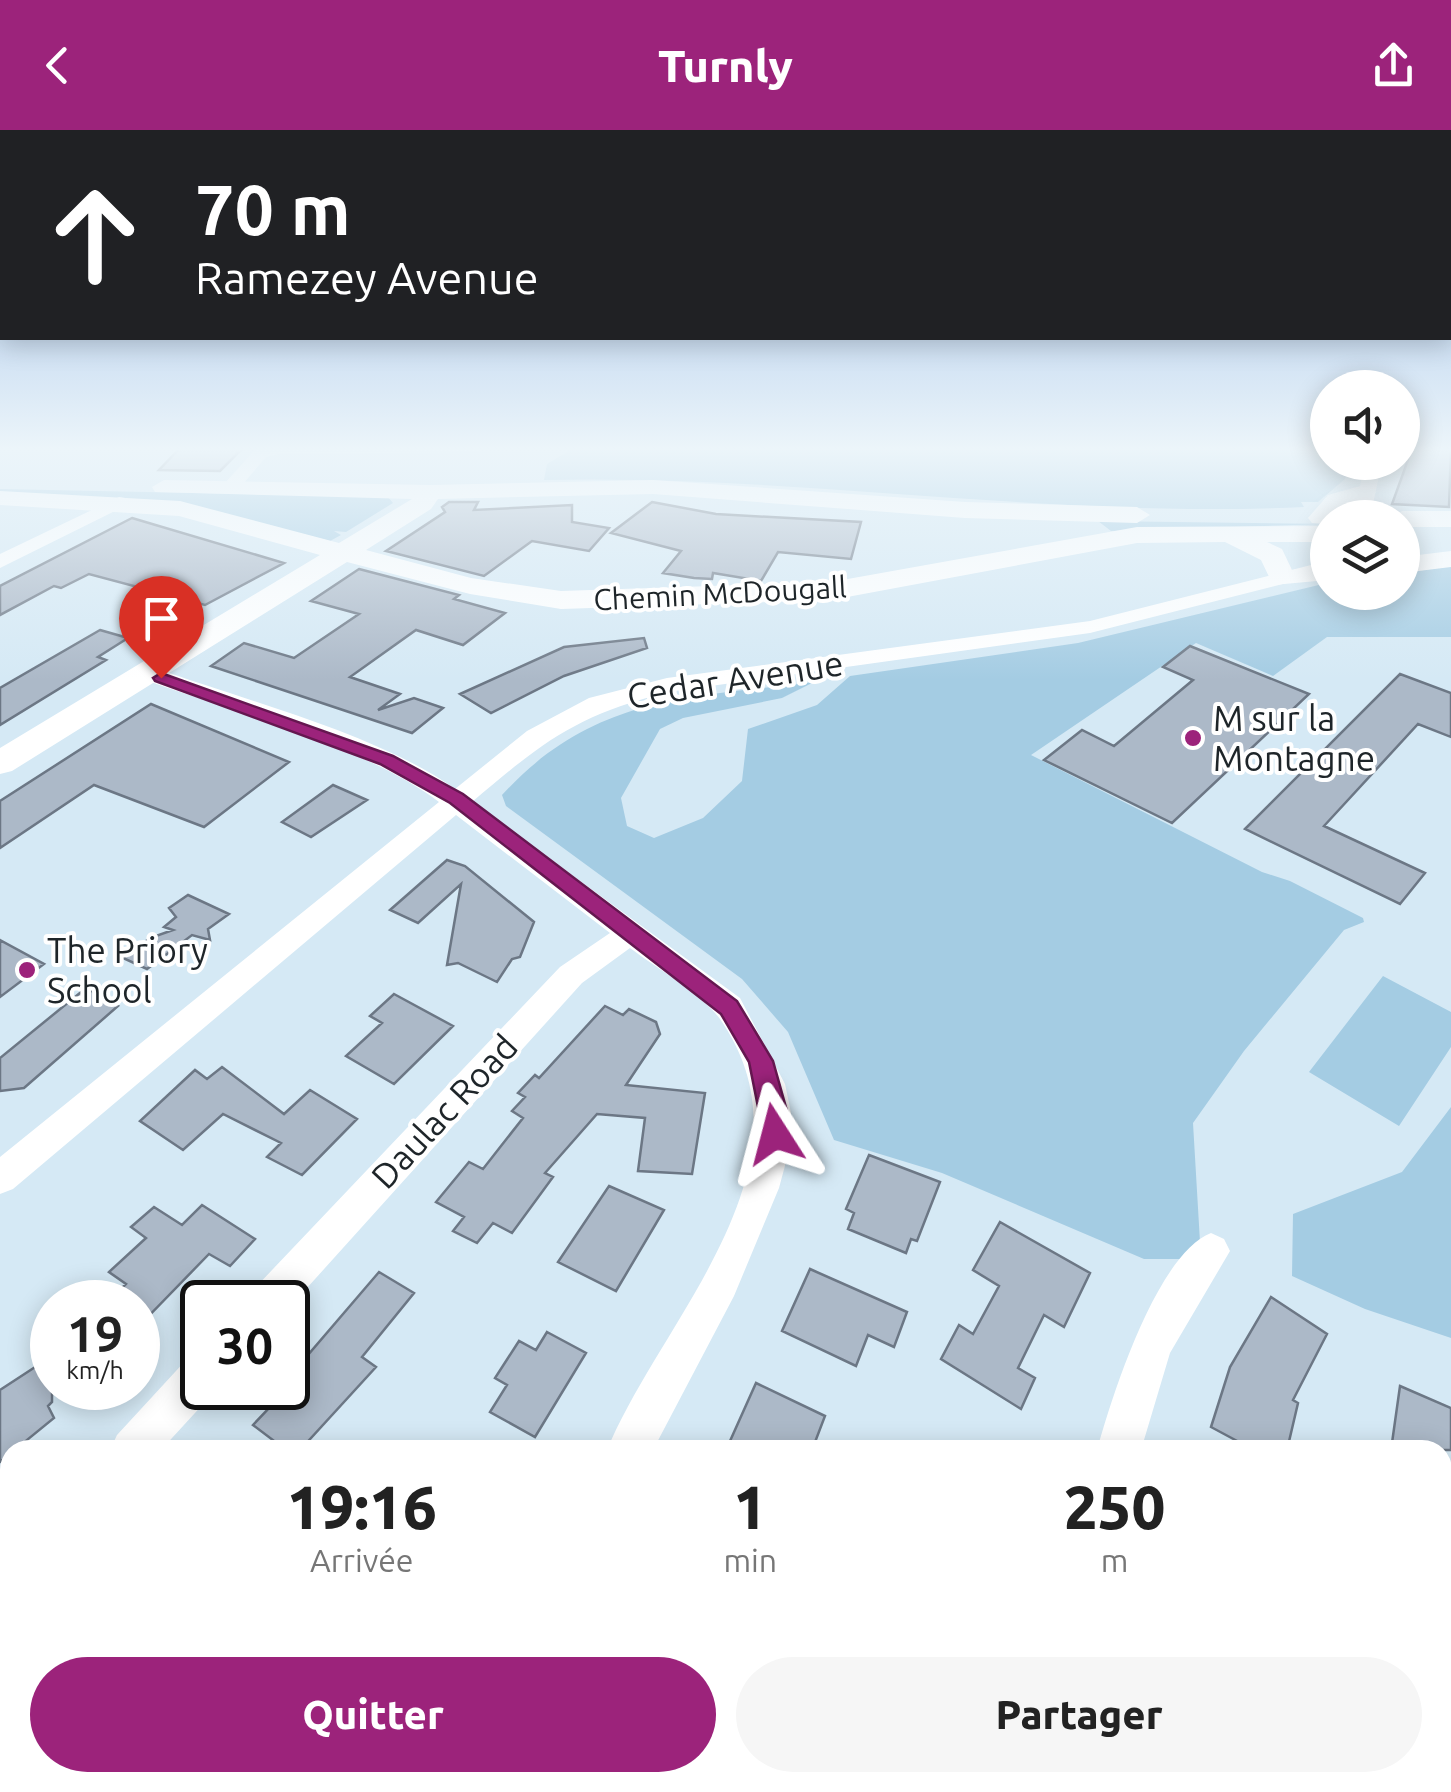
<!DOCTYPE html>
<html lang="fr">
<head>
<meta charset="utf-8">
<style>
	:root { --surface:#fff; --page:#f6f6f6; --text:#222; --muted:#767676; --accent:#9c237b }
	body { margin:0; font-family:Ubuntu,sans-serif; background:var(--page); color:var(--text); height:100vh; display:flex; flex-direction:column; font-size:38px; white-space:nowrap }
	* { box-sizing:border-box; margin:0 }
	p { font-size:32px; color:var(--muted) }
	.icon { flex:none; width:55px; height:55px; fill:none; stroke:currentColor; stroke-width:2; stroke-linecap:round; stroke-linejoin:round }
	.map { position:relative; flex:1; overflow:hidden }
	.sheet { position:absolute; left:0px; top:1310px; width:1452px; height:352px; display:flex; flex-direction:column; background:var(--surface); border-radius:30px 30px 0 0; box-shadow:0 5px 25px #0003 }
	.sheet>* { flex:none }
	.top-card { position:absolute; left:0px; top:0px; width:1452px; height:210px; box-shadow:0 5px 25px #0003; background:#202124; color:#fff; overflow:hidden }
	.buttons { position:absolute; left:1310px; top:240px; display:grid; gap:20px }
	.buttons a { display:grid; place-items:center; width:110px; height:110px; border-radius:50%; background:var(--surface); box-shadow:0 5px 25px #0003; font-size:50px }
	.speed { position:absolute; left:30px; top:1150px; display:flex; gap:20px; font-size:50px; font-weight:700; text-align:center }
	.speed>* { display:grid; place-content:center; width:130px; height:130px; border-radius:50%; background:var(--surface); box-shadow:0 5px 25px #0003; line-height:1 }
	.speed small { font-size:25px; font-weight:400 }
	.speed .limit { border:5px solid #111; border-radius:15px; background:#fff; color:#111 }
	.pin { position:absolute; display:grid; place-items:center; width:85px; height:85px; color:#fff; margin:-102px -42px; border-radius:50% 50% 50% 0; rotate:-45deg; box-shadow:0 0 10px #0007 }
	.pin .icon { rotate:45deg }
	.me { position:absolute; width:110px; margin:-55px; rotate:351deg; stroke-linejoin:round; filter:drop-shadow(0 0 8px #0008) }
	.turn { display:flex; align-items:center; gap:35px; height:210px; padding:0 30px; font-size:45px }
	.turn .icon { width:130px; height:130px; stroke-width:2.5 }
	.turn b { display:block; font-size:70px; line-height:85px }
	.eta { display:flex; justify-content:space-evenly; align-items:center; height:170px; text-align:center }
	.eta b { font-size:60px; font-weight:800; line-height:70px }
	.cta { display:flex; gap:20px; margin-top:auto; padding:20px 30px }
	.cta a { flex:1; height:115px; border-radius:60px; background:var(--accent); color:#fff; font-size:40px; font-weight:800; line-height:115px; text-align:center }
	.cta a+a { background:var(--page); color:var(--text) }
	header { display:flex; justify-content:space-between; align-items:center; height:130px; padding:0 30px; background:var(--accent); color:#fff; font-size:45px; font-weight:800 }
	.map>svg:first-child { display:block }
	.green { fill:#a4cce3 }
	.building { fill:#acb9c8; stroke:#6c7785; stroke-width:2.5 }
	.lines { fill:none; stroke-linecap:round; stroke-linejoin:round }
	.street { fill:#fff; fill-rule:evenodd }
	.secondary { fill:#fff; fill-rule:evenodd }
	.route { fill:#9c237b; stroke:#651750; stroke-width:2.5 }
	.poi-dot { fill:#9c237b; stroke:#fff; stroke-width:4 }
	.labels { text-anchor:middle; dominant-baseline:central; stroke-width:8; stroke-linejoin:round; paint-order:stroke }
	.far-street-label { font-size:30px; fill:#1e2529; stroke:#fff }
	.street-label { font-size:35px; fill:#1e2529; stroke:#fff }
	.poi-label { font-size:35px; fill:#1e2529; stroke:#fff; text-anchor:start }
</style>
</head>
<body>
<header><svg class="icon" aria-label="back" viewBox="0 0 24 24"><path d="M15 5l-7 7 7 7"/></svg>Turnly<svg class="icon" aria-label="share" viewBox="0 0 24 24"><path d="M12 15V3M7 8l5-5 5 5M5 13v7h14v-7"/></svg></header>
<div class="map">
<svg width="1451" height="1662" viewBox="0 0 1451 1662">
	<rect width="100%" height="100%" fill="#d5e9f5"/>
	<!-- green -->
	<path class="green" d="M 575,317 L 1327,317 L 1328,332 L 1351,333 L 1345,349 L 1318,372 L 1301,372 L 1304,377 C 1050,389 797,344 544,350 L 547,334 Z
		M 0,359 L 388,367 L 393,373 L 346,402 L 334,401 L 341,405 L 330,411 L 176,372 L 0,363 Z
		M 1098,391 L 1327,394 L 1111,401 Z
		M 1451,436 L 1451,507 L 1327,507 L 1273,546 L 1196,513 L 1031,625 L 1262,742 L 1290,751 L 1363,788 L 1364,792 L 1344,800 L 1244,921 L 1193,993 L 1201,1129 L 1144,1129 L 942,1043 L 834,1010 L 788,902 L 742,849 L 506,676 L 502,665 C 594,565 689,568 814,552 L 782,568 L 683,588 L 660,599 L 621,668 L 627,696 L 654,708 L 703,688 L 742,651 L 748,599 L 817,575 L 850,546 L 1078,513 L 1327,453 L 1328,462 L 1402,462 L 1403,443 Z
		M 1383,846 L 1451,882 L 1451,917 L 1399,996 L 1309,942 Z
		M 1451,977 L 1451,1208 L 1365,1179 L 1292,1146 L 1293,1084 L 1402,1042 Z"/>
	<!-- building -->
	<path class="building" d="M 181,317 L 244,317 L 220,341 L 159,340 Z
		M 1451,317 L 1449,377 L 1392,374 L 1412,319 Z
		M 449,372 L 478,372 L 474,380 L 572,375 L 572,392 L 609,398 L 589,421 L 532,411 L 484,446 L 386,421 L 445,382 L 442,377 Z
		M 652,372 L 716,384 L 861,392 L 851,429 L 778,422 L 761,451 L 713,443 L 712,449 L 694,448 L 663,443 L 681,421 L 611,403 Z
		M 132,388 L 284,433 L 205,475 L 89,444 L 61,458 L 54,456 L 0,485 L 0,456 Z
		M 359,439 L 459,465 L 454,469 L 505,483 L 463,515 L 416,500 L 350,547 L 400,564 L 378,580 L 414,568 L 443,578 L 412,603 L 211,536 L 244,513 L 294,528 L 359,484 L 311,471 Z
		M 100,500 L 128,508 L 98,527 L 106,530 L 0,595 L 0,558 Z
		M 644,508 L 647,518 L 564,546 L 491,583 L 460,564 L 564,517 Z
		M 1190,516 L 1309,564 L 1172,693 L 1044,630 L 1082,600 L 1114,616 L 1193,550 L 1163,537 Z
		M 1400,544 L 1451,563 L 1451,607 L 1418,594 L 1324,696 L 1425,743 L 1400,774 L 1245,699 Z
		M 151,574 L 289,632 L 204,697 L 94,655 L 0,718 L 0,671 Z
		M 333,655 L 367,670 L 311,707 L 282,692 Z
		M 447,730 L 465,736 L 534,792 L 520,827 L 512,829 L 497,852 L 458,833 L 447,835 L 461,754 L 418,793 L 390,780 Z
		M 188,765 L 229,784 L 208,799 L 210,810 L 192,805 L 147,839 L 123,828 L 150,808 L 173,800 L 164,797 L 176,787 L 169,778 Z
		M 0,810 L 44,834 L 0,867 Z
		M 86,858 L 118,876 L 24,958 L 0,961 L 0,928 Z
		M 394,864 L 453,896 L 394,954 L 346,926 L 382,893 L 370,886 Z
		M 605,876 L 623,885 L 629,879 L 656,892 L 660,904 L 626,955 L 705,963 L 692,1044 L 638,1041 L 645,988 L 597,984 L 545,1043 L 553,1047 L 512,1103 L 493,1093 L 477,1113 L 453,1101 L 464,1087 L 436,1072 L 469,1032 L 483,1039 L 523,988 L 512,981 L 525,967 L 518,963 L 535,945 L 539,948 Z
		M 222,937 L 284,984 L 310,960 L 357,989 L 302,1045 L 267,1027 L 281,1013 L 223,984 L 183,1020 L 140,991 L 195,940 L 207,949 Z
		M 869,1025 L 940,1052 L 917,1111 L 911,1109 L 906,1123 L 848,1099 L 854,1083 L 846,1079 Z
		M 609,1056 L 664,1080 L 616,1161 L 558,1132 Z
		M 202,1075 L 255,1109 L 230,1136 L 209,1124 L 138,1197 L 138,1172 L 108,1172 L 126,1154 L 109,1142 L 146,1108 L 131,1097 L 154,1077 L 182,1095 Z
		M 1000,1092 L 1090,1143 L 1064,1197 L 1044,1185 L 1018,1238 L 1035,1248 L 1021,1279 L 941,1229 L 959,1195 L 973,1204 L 999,1156 L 973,1140 Z
		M 810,1139 L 907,1182 L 894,1217 L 868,1205 L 856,1236 L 782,1201 Z
		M 379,1142 L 414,1163 L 362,1227 L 376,1237 L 300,1320 L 286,1320 L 253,1295 L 288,1258 L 288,1235 L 300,1221 L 307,1226 Z
		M 1271,1167 L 1327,1204 L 1293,1270 L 1298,1273 L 1287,1320 L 1254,1320 L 1211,1297 L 1230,1237 Z
		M 547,1202 L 586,1223 L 535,1307 L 490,1282 L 507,1255 L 495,1248 L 519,1211 L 536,1220 Z
		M 52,1226 L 52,1272 L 48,1276 L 54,1288 L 0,1332 L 0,1260 Z
		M 756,1253 L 825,1286 L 812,1320 L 726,1320 Z
		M 1400,1256 L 1451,1278 L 1451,1320 L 1391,1320 Z"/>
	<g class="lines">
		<!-- street -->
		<path class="street" d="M 265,317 L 485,317 L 477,322 L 279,324 L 266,327 L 236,362 L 224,362 L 224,354 L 254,321 Z
			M 1366,332 L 1382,332 L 1370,388 L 1352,388 Z
			M 119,367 L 125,368 L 125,376 L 0,438 L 0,424 Z
			M 1311,435 L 1318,437 L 1318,445 L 1090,503 L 668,562 C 575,586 544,611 472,672 L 740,868 L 785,954 L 791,983 L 790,1017 L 779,1058 L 734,1166 L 653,1320 L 607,1320 C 662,1187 823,1037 720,889 C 703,865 655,837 630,818 L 582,853 L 288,1179 L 288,1172 L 248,1172 L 254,1159 L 560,837 L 610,803 L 456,685 L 13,1059 L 0,1064 L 0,1027 L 439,672 C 365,616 229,580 139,548 L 139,538 L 155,538 C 244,570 381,605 455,659 L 527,601 L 589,568 L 667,548 L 1090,491 Z
			M 1211,1103 L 1224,1109 L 1230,1121 L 1170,1223 L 1141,1320 L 1097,1320 C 1112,1266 1157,1124 1211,1103 Z
			M 202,1223 L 202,1258 L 217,1259 L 161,1320 L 110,1320 L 117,1305 L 187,1229 Z
			M 10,1391 L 10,1439 L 0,1443 L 0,1395 Z
			M 1442,1628 L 1451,1631 L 1451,1662 L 1415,1662 L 1411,1652 L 1442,1652 Z
			M 423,1652 L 478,1652 L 474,1662 L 419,1662 Z
			M 1075,1652 L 1127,1652 L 1129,1662 L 1077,1662 Z
			M 1199,1652 L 1279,1652 L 1275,1662 L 1195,1662 Z"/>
		<!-- secondary -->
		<path class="secondary" d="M 164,350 L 431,355 L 653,350 L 965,372 L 1137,377 L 1150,385 L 1137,393 L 965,388 L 653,364 L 438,369 L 431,379 L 366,420 L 471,448 L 561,461 L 831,452 L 1137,397 L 1328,396 L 1328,412 L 1267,412 L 1282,419 L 1292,440 L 1328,434 L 1328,450 L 1273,455 L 1261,430 L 1225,412 L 1137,413 L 831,470 L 561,479 L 470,464 L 347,432 L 12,641 L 0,644 L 0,618 L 320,425 L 179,386 L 0,375 L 0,361 L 180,371 L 339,413 L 412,369 L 155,362 L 152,357 Z
			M 1364,355 L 1376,362 C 1366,375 1347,374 1335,388 L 1328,388 L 1328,394 L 1312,393 L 1308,388 L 1328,365 Z
			M 1402,381 L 1451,381 L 1451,397 L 1402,397 L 1402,388 L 1390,388 Z
			M 1451,421 L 1451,437 L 1402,443 L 1402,427 Z"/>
	</g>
	<!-- sky -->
	<linearGradient id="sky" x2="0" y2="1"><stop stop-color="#91b6e5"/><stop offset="0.58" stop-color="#ecf5fa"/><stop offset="1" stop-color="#ecf5fa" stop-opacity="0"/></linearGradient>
	<rect width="1451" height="550" fill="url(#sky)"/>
	<!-- route -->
	<path class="route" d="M 161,543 L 393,626 L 463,664 L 737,871 L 773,931 L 787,981 L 784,1012 L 765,1012 L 749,932 L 721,884 L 450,673 L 380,634 L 155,551 L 153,548 Z"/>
	<!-- markers -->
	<g class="poi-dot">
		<circle cx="1193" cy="608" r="10"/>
		<circle cx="27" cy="840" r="10"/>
	</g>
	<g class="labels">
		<!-- far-street labels -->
		<g class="far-street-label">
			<text transform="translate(720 463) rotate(-3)">Chemin McDougall</text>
		</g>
		<!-- street labels -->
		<g class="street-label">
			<text transform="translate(735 549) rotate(-9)">Cedar Avenue</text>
			<text transform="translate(444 981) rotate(-47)">Daulac Road</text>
		</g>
		<!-- poi labels -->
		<g class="poi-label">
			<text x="1213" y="588">M sur la<tspan x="1213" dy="40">Montagne</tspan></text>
			<text x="47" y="820">The Priory<tspan x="47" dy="40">School</tspan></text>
		</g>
	</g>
</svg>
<div class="buttons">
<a><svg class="icon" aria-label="sound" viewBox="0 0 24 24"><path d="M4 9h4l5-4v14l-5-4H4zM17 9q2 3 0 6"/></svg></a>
<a><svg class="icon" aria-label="layers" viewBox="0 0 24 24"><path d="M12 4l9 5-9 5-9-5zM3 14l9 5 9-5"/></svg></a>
</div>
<div class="speed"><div>19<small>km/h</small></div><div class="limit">30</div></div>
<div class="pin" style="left:161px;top:548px;background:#d93025"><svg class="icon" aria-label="arrive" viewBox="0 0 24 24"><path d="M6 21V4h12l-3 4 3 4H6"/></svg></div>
<svg class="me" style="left:775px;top:1004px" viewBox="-20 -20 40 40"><path d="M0-17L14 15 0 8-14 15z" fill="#9c237b" stroke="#fff" stroke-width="4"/></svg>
<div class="top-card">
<div class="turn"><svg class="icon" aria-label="ahead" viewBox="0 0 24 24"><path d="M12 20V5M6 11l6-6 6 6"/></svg><div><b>70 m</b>Ramezey Avenue</div></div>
</div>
<section class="sheet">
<div class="eta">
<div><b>19:16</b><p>Arrivée</p></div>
<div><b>1</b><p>min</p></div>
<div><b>250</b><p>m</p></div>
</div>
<div class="cta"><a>Quitter</a><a>Partager</a></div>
</section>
</div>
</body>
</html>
